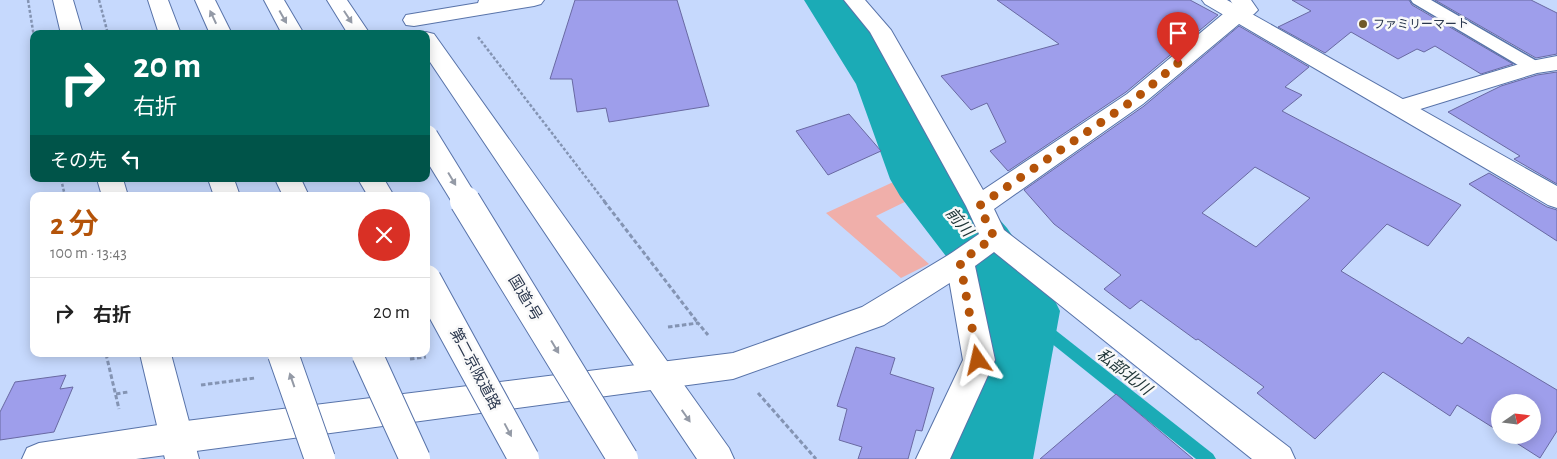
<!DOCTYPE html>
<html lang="ja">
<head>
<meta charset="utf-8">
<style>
	:root { --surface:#fff; --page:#f2f2f2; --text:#222; --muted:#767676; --line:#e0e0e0; --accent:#b45309 }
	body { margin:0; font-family:"Alegreya Sans","Noto Sans JP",sans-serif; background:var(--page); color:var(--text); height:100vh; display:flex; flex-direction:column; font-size:19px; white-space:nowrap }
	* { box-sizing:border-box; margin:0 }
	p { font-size:16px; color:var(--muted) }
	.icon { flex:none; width:28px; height:28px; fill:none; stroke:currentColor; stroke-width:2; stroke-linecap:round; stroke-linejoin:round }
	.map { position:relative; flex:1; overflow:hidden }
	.side { position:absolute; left:30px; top:192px; width:400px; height:165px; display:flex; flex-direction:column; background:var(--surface); border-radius:10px; box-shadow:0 2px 12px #0003 }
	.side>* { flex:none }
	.guide { position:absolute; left:30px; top:30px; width:400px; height:152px; border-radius:10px; box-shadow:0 2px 12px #0003; background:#00695c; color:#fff; overflow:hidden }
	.needle { width:32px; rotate:76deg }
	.buttons { position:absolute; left:1491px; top:394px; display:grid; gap:10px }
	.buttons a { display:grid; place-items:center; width:50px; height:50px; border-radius:50%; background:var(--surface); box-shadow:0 2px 12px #0003; font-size:25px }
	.pin { position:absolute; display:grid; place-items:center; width:42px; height:42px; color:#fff; margin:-51px -21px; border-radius:50% 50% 50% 0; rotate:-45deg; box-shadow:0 0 5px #0007 }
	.pin .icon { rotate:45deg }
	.me { position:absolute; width:55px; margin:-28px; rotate:349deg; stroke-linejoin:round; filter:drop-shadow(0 0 4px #0008) }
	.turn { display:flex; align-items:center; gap:18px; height:105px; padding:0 20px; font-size:22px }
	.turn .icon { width:65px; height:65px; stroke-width:2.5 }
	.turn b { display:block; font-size:35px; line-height:42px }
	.then { display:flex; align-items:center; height:48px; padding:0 20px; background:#0003; gap:10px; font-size:19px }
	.round { display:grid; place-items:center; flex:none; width:52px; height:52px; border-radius:26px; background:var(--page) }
	.headline { display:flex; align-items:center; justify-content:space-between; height:85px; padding:0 20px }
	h1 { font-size:30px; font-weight:600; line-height:38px; color:var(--accent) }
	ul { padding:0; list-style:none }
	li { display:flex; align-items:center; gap:15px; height:70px; padding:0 20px; border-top:1px solid var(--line) }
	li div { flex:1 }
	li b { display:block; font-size:19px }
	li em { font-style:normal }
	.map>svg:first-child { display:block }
	.green { fill:#f0afaa }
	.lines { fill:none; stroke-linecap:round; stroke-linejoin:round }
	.stream { fill:#1babb6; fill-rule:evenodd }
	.river { fill:#1babb6; fill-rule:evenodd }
	.building { fill:#9e9eeb; stroke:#6969a2; fill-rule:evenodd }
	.service-casing { stroke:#5873a9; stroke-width:3 }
	.minor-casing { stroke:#5873a9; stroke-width:2 }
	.tertiary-casing { stroke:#5873a9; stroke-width:2 }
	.trunk-casing { stroke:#5873a9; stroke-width:2 }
	.motorway-casing { stroke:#5873a9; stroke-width:2 }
	.path-far1 { stroke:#8494b3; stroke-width:2.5; stroke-dasharray:3 2; stroke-linecap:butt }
	.path { stroke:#8494b3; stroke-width:3; stroke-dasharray:4.5 2.5; stroke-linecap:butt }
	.service { fill:#fff; fill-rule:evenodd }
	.minor { fill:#fff; fill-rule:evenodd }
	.tertiary { fill:#fff; fill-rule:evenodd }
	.trunk { fill:#fff; fill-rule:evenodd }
	.motorway { fill:#fff; fill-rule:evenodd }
	.trunk-bridge-far1-casing { stroke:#5873a9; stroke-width:26; stroke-linecap:butt }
	.trunk-bridge-casing { stroke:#5873a9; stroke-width:32; stroke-linecap:butt }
	.motorway-bridge-casing { stroke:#5873a9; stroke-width:32; stroke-linecap:butt }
	.trunk-bridge-far1 { stroke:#fff; stroke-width:24 }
	.trunk-bridge { stroke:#fff; stroke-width:30 }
	.motorway-bridge { stroke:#fff; stroke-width:30 }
	.oneway { fill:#949aa6 }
	.route { stroke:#b45309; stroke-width:9; stroke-dasharray:0 16.2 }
	.poi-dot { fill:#705929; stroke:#f9f9f9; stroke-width:2 }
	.labels { text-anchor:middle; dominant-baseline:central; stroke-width:5; stroke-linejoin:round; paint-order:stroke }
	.far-poi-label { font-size:12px; fill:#29364d; stroke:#f9f9f9; text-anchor:start }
	.street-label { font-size:15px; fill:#29364d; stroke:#f9f9f9 }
	.water-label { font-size:16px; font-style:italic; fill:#1d3335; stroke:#f9f9f9 }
</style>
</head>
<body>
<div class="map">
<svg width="1557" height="459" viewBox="0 0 1557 459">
	<rect width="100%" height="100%" fill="#c6d9fd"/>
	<!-- green -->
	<path class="green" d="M 902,178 L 917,196 L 876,216 L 929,264 L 901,278 L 826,213 Z"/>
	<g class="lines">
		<!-- stream -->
		<path class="stream" d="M 1021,306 L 1026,307 L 1213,454 L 1216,459 L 1196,459 L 1016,315 L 1014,311 L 1016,307 Z"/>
		<!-- river -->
		<path class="river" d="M 804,0 L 859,0 L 918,84 L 954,168 L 1007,228 L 1049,289 L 1060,311 L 1033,459 L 943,459 L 981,313 L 955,268 L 900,196 L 890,179 L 856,84 Z"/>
	</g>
	<!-- building -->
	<path class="building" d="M 575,0 L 677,0 L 709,106 L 609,122 L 606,108 L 577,112 L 572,79 L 550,79 Z
		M 997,0 L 1190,0 L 1218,15 L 1126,92 L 1008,171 L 990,151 L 1006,142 L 987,103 L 971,110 L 941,76 L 1059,44 Z
		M 1292,0 L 1409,0 L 1412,5 L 1513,64 L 1481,74 L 1435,46 L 1424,52 L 1417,49 L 1398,59 L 1351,32 L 1325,53 L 1278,27 L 1311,11 Z
		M 1435,0 L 1531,0 L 1557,13 L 1557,54 L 1536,58 Z
		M 1239,26 L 1309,67 L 1285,87 L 1302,95 L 1282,111 L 1461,205 L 1428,246 L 1387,224 L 1341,271 L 1462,344 L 1468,337 L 1557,390 L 1557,431 L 1540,458 L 1504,435 L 1532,435 L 1532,402 L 1500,402 L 1500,432 L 1457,405 L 1450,416 L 1383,372 L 1315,439 L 1257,393 L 1264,387 L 1198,339 L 1196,340 L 1141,300 L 1130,309 L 1104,289 L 1121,275 L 1054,224 L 1024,190 L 1144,106 ZM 1255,167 L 1310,198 L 1256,247 L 1202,213 Z
		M 1557,72 L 1557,184 L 1514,159 L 1520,156 L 1448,112 L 1501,86 L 1537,75 Z
		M 849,114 L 881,151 L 828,175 L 796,131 Z
		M 1489,173 L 1547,207 L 1557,210 L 1557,241 L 1469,184 Z
		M 856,347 L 895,358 L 890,374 L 934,388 L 922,431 L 916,430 L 908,459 L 858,459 L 862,447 L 839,440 L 847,409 L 837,406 Z
		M 66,375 L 60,389 L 73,387 L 54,432 L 0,440 L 0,412 L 15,382 Z
		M 1116,394 L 1193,459 L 1040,459 Z"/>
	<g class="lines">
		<defs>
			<path id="service" d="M 1411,0 L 1431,0 L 1540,63 L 1543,67 L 1540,71 L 1534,72 L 1528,71 L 1413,3 Z"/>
			<path id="minor" d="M 53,0 L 73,0 L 83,34 L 61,34 Z
				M 479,0 L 544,0 L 541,4 L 534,6 L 414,26 L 406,25 L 403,20 L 406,15 L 478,3 Z
				M 844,0 L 865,0 L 891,30 L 983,190 L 1127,94 L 1229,9 L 1235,7 L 1230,0 L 1251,0 L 1258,10 L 1254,14 L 1245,19 L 1143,104 L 994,209 L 1004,230 L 1290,448 L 1295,459 L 1252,459 L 994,252 L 975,266 L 995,360 L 950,459 L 916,459 L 963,360 L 946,262 L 950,254 L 979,234 L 966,206 L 870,32 Z
				M 426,32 L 434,34 L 729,448 L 734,459 L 697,459 L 426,56 L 426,34 L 421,34 Z
				M 1557,56 L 1557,70 L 1537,73 L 1401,115 L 1393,112 L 1389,107 L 1393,102 L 1526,62 Z
				M 97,179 L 123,179 L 128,196 L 102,196 Z
				M 140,354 L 171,354 L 199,459 L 165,459 Z"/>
			<path id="tertiary" d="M 1202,0 L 1227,0 L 1557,186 L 1557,208 L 1548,205 L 1205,4 Z
				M 960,251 L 970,254 L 974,262 L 970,270 L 884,325 L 733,379 L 136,459 L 22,459 L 27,448 L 39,443 L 178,422 L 733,353 L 862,307 L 950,254 Z"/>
			<path id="trunk" d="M 148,0 L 168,0 L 181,34 L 159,34 Z
				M 327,0 L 347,0 L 370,34 L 348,34 Z
				M 208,179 L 234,179 L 240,196 L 214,196 Z"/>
			<path id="motorway" d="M 195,0 L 215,0 L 232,34 L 210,34 Z
				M 264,0 L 284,0 L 304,34 L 282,34 Z
				M 275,179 L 301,179 L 309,196 L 283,196 Z
				M 358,179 L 384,179 L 394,196 L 368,196 Z"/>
		</defs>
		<!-- service casing -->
		<use href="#service" class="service-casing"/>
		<!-- minor casing -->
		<use href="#minor" class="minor-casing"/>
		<!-- tertiary casing -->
		<use href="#tertiary" class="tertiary-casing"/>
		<!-- trunk casing -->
		<use href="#trunk" class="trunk-casing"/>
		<!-- motorway casing -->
		<use href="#motorway" class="motorway-casing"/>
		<!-- path-far1 -->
		<path class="path-far1" d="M 28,0 L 34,37
			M 99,0 L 108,34
			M 478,37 L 605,202
			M 61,179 L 65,196"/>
		<!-- path -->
		<path class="path" d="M 604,201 L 698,323
			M 668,327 L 698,323 L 708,335
			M 106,354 L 119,409
			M 410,359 L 426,357
			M 201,385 L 255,378
			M 758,393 L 816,459
			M 116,394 L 128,392"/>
		<!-- service -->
		<use href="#service" class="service"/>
		<!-- minor -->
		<use href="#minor" class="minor"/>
		<!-- tertiary -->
		<use href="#tertiary" class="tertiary"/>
		<!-- trunk -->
		<use href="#trunk" class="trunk"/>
		<!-- motorway -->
		<use href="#motorway" class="motorway"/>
		<defs>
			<path id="trunk-bridge-far1" d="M 426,137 L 466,202"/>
			<path id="trunk-bridge" d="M 465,201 L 623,459
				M 283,354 L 320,459"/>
			<path id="motorway-bridge" d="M 426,280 L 524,459
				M 367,354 L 415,459"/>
		</defs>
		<!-- trunk-bridge-far1 casing -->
		<use href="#trunk-bridge-far1" class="trunk-bridge-far1-casing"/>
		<!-- trunk-bridge casing -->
		<use href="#trunk-bridge" class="trunk-bridge-casing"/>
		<!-- motorway-bridge casing -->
		<use href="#motorway-bridge" class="motorway-bridge-casing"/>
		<!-- trunk-bridge-far1 -->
		<use href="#trunk-bridge-far1" class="trunk-bridge-far1"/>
		<!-- trunk-bridge -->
		<use href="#trunk-bridge" class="trunk-bridge"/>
		<!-- motorway-bridge -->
		<use href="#motorway-bridge" class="motorway-bridge"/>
	</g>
	<!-- one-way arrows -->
	<defs><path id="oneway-solid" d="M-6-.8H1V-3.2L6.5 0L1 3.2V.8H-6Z" transform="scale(1.25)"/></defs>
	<g class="oneway">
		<use href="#oneway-solid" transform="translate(213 17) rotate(-115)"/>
		<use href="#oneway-solid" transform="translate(283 17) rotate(61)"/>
		<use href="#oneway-solid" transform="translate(348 17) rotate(57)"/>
		<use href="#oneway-solid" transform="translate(452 179) rotate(59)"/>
		<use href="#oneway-solid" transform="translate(555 347) rotate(59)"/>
		<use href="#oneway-solid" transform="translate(292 380) rotate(-109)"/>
		<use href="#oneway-solid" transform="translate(686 416) rotate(55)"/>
		<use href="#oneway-solid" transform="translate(508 430) rotate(62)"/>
	</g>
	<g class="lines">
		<!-- route -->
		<path class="route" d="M 978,360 L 960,262 L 994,237 L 979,206 L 1135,99 L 1178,63"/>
	</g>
	<!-- markers -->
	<circle class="poi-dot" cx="1363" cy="24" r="5"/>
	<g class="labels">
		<!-- far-poi labels -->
		<g class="far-poi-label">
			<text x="1373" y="24">ファミリーマート</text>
		</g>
		<!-- street labels -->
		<g class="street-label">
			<text transform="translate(525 298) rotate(59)">国道1号</text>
			<text transform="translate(475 369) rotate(62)">第二京阪道路</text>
		</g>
		<!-- water labels -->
		<g class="water-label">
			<text transform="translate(959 222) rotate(50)">前川</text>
			<text transform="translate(1124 372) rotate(38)">私部北川</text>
		</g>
	</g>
</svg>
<div class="buttons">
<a><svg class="needle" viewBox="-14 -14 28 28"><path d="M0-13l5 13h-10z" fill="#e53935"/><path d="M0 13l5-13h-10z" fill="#767676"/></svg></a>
</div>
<div class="pin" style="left:1178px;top:63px;background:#d93025"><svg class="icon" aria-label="arrive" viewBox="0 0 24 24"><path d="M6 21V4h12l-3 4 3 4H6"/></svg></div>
<svg class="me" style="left:978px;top:360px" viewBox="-20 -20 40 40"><path d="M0-17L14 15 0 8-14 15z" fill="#b45309" stroke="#fff" stroke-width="4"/></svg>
<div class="guide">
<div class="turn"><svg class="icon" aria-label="right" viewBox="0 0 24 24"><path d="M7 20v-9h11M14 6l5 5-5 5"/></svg><div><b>20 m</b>右折</div></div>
<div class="then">その先<svg class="icon" aria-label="left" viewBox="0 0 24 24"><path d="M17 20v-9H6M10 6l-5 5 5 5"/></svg></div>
</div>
<section class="side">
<div class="headline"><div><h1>2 分</h1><p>100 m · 13:43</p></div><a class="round" style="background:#d93025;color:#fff"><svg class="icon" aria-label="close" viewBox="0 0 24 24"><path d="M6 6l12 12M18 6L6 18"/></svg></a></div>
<ul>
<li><svg class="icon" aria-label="right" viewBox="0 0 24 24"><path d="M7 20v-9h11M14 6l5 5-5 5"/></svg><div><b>右折</b></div><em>20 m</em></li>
</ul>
</section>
</div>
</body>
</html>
